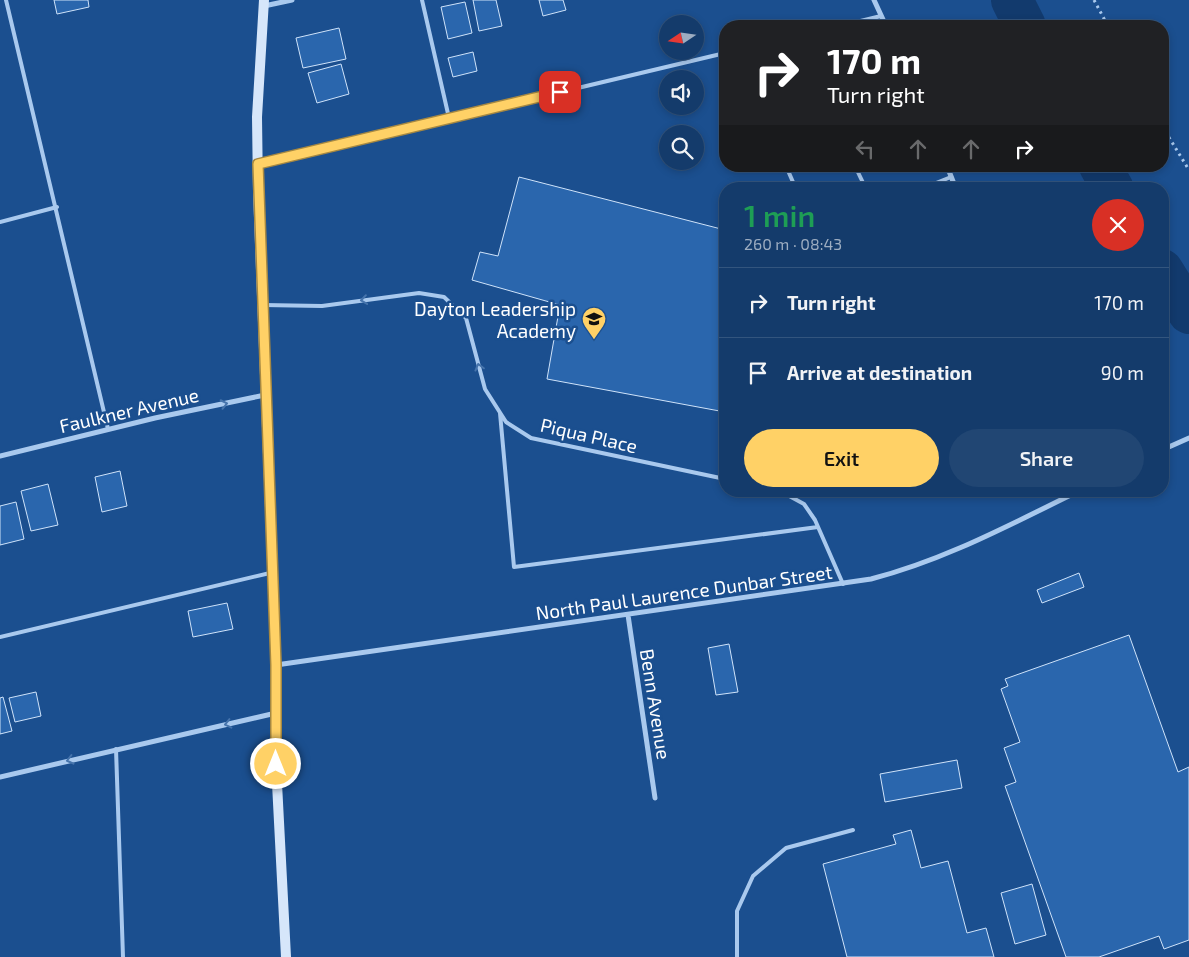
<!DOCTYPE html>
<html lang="en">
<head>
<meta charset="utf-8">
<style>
	:root { --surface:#143b6b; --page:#214673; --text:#f1f3f6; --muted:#9dadc1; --line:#33557e; --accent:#ffd166 }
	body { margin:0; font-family:"Exo 2",sans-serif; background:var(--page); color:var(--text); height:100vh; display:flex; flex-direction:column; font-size:19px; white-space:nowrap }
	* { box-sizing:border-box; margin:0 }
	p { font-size:16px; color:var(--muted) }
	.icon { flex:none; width:28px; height:28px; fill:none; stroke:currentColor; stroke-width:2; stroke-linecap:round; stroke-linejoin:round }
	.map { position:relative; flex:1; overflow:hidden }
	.sheet { position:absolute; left:719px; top:182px; width:450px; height:315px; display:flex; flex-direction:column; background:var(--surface); border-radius:20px; box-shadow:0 2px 8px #0003,0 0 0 1px var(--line) }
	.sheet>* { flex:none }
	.top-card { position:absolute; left:719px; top:20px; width:450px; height:152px; border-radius:20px; box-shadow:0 2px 8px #0003,0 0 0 1px var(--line); background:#202124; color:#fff; overflow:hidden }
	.needle { width:32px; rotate:257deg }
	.controls { position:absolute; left:659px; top:15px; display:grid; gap:10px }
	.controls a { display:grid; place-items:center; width:45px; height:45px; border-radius:50%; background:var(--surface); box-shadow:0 2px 8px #0003,0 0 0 1px var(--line); font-size:25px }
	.pin { position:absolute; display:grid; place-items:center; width:42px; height:42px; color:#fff; margin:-21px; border-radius:10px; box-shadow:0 2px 8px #0006 }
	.me { position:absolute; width:55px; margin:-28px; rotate:0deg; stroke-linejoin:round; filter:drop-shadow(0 0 4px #0008) }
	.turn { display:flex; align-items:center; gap:18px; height:105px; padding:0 25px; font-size:22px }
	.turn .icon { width:65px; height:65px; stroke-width:2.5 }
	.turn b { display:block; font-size:35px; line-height:42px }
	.lanes { display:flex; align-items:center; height:48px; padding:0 25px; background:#0003; justify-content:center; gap:25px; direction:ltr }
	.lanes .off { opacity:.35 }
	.round { display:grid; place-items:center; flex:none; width:52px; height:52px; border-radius:26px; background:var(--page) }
	.headline { display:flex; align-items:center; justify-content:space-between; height:85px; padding:0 25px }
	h1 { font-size:30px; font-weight:600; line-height:38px; color:#1e9e55 }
	.cta { display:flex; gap:10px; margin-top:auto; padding:10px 25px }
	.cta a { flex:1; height:58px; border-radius:30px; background:var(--accent); color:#111; font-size:20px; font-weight:600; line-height:58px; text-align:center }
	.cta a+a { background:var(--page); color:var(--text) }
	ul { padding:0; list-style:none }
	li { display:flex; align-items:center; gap:15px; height:70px; padding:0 25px; border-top:1px solid var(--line) }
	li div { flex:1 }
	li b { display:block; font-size:19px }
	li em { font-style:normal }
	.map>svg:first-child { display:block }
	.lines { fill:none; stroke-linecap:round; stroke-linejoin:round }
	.river { stroke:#123a6d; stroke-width:42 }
	.building { fill:#2a66ad; stroke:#cfe3fa }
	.path { stroke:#a9c9ee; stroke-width:3; stroke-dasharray:2.5 4; stroke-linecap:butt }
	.lane { stroke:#a9c9ee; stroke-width:4 }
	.street { stroke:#a9c9ee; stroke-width:5 }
	.secondary { stroke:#d6e6fa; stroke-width:10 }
	.oneway { stroke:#4674ac }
	.route-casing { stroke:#a68842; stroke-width:12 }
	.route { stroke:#ffd166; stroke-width:9 }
	.labels { text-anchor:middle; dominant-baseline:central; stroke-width:5; stroke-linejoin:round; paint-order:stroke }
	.poi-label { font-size:19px; fill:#fff; stroke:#1b4f8f; text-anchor:end }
	.street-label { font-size:19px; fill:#fff; stroke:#1b4f8f }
</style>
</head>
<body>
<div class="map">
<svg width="1189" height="957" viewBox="0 0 1189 957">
	<rect width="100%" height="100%" fill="#1b4f8f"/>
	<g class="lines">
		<!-- river -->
		<path class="river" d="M 1012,0 L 1025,26
			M 1100,166 L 1113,189
			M 1162,270 L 1189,313"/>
	</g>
	<!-- building -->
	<path class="building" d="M 54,0 L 88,0 L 89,7 L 57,14 Z
		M 473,0 L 496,0 L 502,26 L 479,31 Z
		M 539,0 L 563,0 L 566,10 L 543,16 Z
		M 465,2 L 472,33 L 448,39 L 441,7 Z
		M 339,28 L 346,59 L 303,68 L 296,38 Z
		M 473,52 L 477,71 L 453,77 L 448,58 Z
		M 341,64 L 349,94 L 317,103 L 308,73 Z
		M 519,177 L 725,230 L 725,412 L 547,379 L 560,305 L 472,280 L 480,252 L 498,256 Z
		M 120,471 L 127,506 L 102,512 L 95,477 Z
		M 48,484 L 58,525 L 31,531 L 21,491 Z
		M 16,502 L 24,539 L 0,545 L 0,506 Z
		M 1079,573 L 1084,587 L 1042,603 L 1037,590 Z
		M 227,603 L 233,629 L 193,637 L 188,611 Z
		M 1129,635 L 1178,772 L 1189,767 L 1189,940 L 1164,949 L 1159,936 L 1099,957 L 1066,957 L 1005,786 L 1016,782 L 1004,748 L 1020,742 L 1001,689 L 1008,686 L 1005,679 Z
		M 729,644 L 738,692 L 716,695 L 708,648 Z
		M 36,692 L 41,716 L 15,722 L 9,698 Z
		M 3,697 L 12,731 L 0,734 L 0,698 Z
		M 957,760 L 962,788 L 885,802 L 880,774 Z
		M 911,830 L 921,868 L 948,861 L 967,933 L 986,928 L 994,957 L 847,957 L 823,864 L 896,844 L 893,835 Z
		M 1032,884 L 1046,935 L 1015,944 L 1001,893 Z"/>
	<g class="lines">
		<!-- path -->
		<path class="path" d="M 1094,0 L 1108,26
			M 1162,126 L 1189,170"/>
		<!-- lane -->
		<path class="lane" d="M 6,0 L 108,429
			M 422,0 L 449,118
			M 840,26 L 881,16
			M 258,164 L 725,53
			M 786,166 L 796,189
			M 855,166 L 866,189
			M 921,189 L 951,177
			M 0,222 L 57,207
			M 263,305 L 322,306 L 419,293 L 444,297 L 466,318 L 485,389 L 506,422 L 531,438 L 725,479
			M 500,413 L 514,567 L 818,527
			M 780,491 L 804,504 L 815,520 L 843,584
			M 0,637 L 270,573
			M 116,749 L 123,957
			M 737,957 L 737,911 L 753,876 L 786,848 L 853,830"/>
		<!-- street -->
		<path class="street" d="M 874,0 L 886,26
			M 264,6 L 292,0
			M 947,166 L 956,189
			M 1162,450 L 1189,438
			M 0,456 L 155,418 L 265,395
			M 628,615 L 655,798
			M 276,665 L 871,579 C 945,560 1011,524 1079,491
			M 0,777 L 276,713"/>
		<!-- secondary -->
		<path class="secondary" d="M 264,0 L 257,117 L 258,191 L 276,665 L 276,764 L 286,957"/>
	</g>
	<!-- one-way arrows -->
	<defs><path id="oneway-chevron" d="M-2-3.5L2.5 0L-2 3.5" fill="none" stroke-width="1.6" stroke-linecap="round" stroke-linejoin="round" transform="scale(1.25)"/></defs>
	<g class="oneway">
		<use href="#oneway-chevron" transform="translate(364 300) rotate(172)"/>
		<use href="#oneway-chevron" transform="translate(479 367) rotate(-105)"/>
		<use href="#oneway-chevron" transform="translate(224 404) rotate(-12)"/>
		<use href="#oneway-chevron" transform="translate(228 724) rotate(167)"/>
		<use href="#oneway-chevron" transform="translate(70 760) rotate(166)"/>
	</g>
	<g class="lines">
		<defs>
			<path id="route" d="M 276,764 L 276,665 L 258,164 L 560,92"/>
		</defs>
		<!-- route casing -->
		<use href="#route" class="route-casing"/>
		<!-- route -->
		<use href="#route" class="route"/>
	</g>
	<!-- icons -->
	<defs>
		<symbol id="school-pin" viewBox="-11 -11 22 30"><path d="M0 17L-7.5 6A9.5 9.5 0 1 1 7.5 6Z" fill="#ffd166" stroke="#1b4f8f"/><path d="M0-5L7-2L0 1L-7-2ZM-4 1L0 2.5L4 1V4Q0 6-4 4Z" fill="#111"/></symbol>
	</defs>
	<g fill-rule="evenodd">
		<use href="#school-pin" x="580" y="305" width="28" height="38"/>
	</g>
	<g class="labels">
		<!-- poi labels -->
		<g class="poi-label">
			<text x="576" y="308">Dayton Leadership<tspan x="576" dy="22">Academy</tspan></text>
		</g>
		<!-- street labels -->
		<g class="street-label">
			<text transform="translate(129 410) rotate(-13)">Faulkner Avenue</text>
			<text transform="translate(589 435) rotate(13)">Piqua Place</text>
			<text transform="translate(684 592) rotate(-8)">North Paul Laurence Dunbar Street</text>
			<text transform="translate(656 704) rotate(81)">Benn Avenue</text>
		</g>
	</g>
</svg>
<div class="controls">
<a><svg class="needle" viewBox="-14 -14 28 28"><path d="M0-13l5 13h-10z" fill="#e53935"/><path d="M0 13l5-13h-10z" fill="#9dadc1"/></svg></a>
<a><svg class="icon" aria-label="sound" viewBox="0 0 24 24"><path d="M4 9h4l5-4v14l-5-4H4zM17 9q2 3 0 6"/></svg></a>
<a><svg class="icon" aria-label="search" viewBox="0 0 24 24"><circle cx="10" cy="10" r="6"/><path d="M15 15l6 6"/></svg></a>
</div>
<div class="pin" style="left:560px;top:92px;background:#d93025"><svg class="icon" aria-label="arrive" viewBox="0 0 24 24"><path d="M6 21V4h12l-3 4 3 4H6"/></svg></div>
<svg class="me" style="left:276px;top:764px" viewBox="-20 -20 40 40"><circle r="17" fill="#ffd166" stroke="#fff" stroke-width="3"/><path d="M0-11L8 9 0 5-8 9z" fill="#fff"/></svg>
<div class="top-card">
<div class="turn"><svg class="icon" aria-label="right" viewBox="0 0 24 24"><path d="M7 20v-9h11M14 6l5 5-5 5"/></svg><div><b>170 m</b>Turn right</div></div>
<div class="lanes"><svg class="icon off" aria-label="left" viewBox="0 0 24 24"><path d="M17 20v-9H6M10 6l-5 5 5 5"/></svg><svg class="icon off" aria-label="ahead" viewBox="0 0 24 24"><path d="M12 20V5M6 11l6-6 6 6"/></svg><svg class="icon off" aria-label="ahead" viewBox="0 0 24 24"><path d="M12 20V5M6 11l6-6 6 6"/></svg><svg class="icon" aria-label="right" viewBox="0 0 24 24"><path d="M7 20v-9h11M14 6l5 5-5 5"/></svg></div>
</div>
<section class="sheet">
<div class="headline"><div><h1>1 min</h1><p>260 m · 08:43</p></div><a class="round" style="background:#d93025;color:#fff"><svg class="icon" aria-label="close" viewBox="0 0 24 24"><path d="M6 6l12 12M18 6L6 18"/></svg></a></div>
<ul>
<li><svg class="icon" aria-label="right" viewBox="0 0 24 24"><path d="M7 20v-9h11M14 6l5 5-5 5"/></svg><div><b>Turn right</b></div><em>170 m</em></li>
<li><svg class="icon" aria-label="arrive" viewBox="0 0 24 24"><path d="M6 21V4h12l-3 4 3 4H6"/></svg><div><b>Arrive at destination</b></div><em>90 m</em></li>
</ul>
<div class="cta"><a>Exit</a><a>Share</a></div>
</section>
</div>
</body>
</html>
